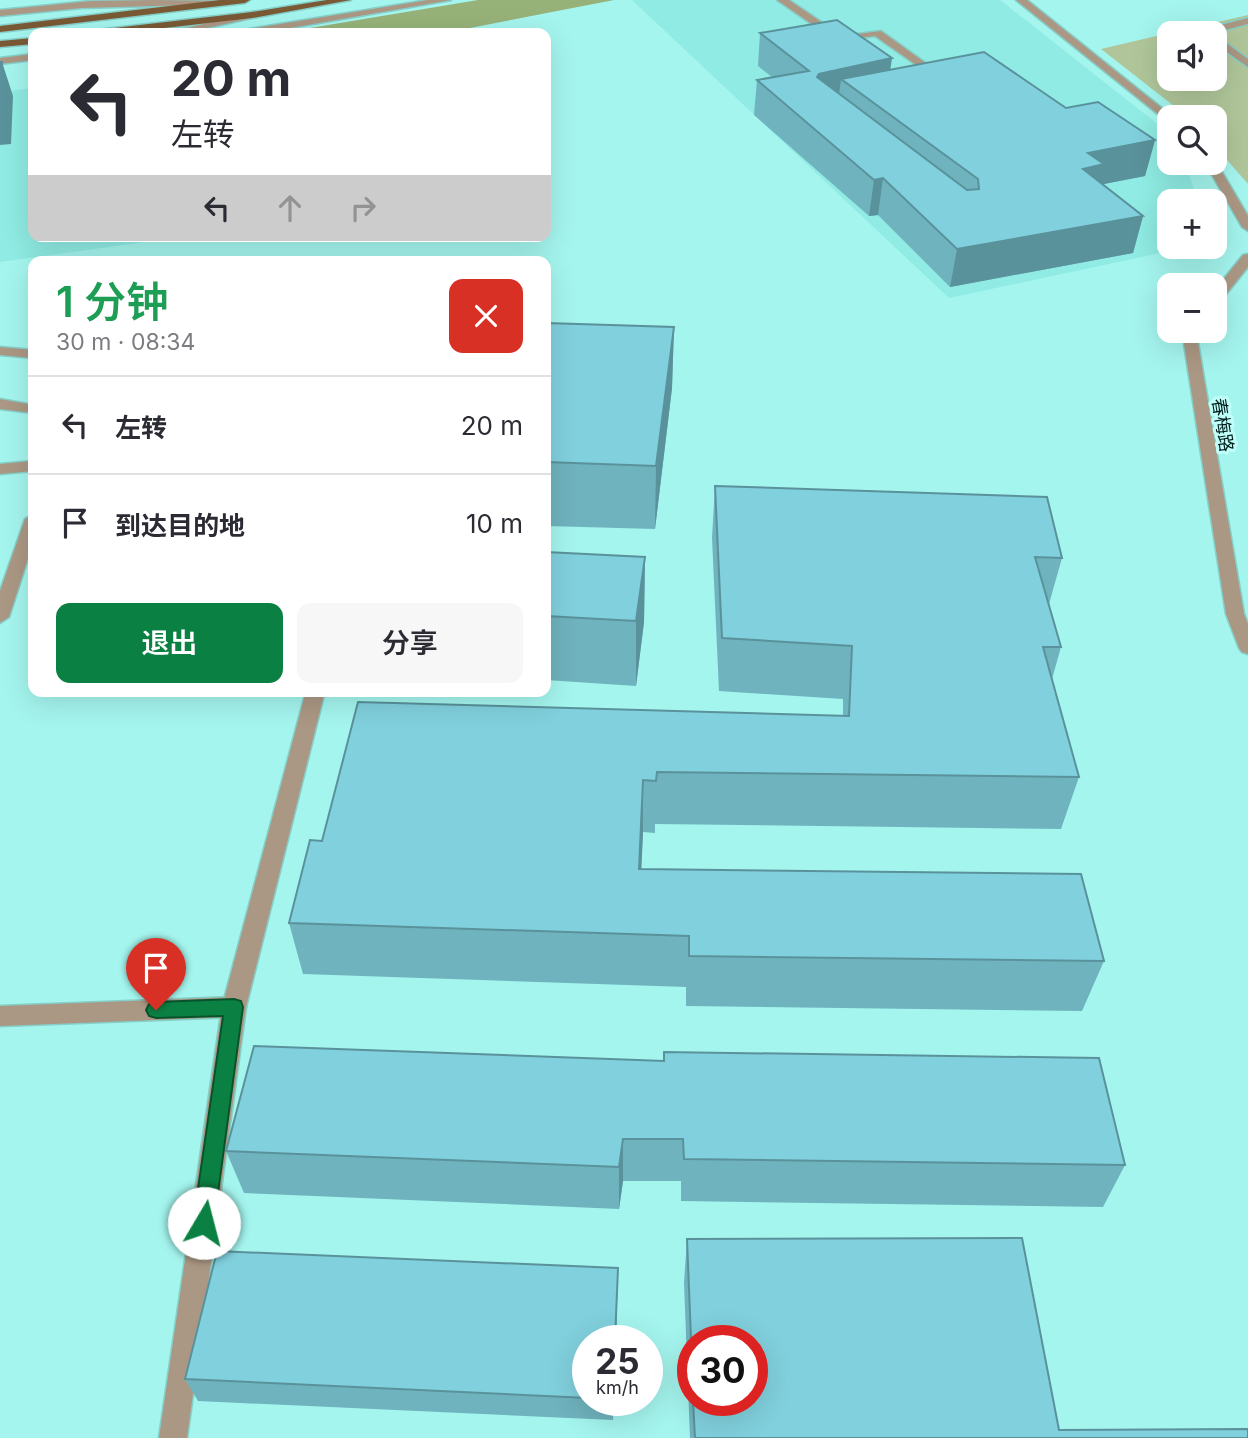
<!DOCTYPE html>
<html lang="zh">
<head>
<meta charset="utf-8">
<style>
	:root { --surface:#fff; --page:#f7f7f7; --text:#2b2b33; --muted:#7c7c81; --line:#e1e1e2; --accent:#0b8043 }
	body { margin:0; font-family:Inter,"Noto Sans SC",sans-serif; background:var(--page); color:var(--text); height:100vh; display:flex; flex-direction:column; font-size:26px; white-space:nowrap }
	* { box-sizing:border-box; margin:0 }
	p { font-size:23px; color:var(--muted) }
	.icon { flex:none; width:38px; height:38px; fill:none; stroke:currentColor; stroke-width:2; stroke-linecap:round; stroke-linejoin:round }
	.map { position:relative; flex:1; overflow:hidden }
	.side { position:absolute; left:28px; top:256px; width:523px; height:441px; display:flex; flex-direction:column; background:var(--surface); border-radius:14px; box-shadow:0 7px 28px #0002 }
	.side>* { flex:none }
	.hud { position:absolute; left:28px; top:28px; width:523px; height:214px; border-radius:14px; box-shadow:0 7px 28px #0002; background:#fff; color:var(--text); overflow:hidden }
	.fabs { position:absolute; left:1157px; top:21px; display:grid; gap:14px }
	.fabs a { display:grid; place-items:center; width:70px; height:70px; border-radius:14px; background:var(--surface); box-shadow:0 7px 28px #0002; font-size:35px }
	.speed { position:absolute; left:572px; top:1325px; display:flex; gap:14px; font-size:35px; font-weight:700; text-align:center }
	.speed>* { display:grid; place-content:center; width:91px; height:91px; border-radius:50%; background:var(--surface); box-shadow:0 7px 28px #0002; line-height:1 }
	.speed small { font-size:18px; font-weight:400 }
	.speed .limit { border:10px solid #d22; background:#fff; color:#111 }
	.pin { position:absolute; display:grid; place-items:center; width:60px; height:60px; color:#fff; margin:-72px -30px; border-radius:50% 50% 50% 0; rotate:-45deg; box-shadow:0 0 7px #0007 }
	.pin .icon { rotate:45deg }
	.me { position:absolute; width:77px; margin:-38px; rotate:8deg; stroke-linejoin:round; filter:drop-shadow(0 0 5px #0008) }
	.turn { display:flex; align-items:center; gap:24px; height:147px; padding:0 28px; font-size:32px }
	.turn .icon { width:91px; height:91px; stroke-width:2.5 }
	.turn b { display:block; font-size:49px; line-height:60px }
	.lanes { display:flex; align-items:center; height:66px; padding:0 28px; background:#0003; justify-content:center; gap:35px; direction:ltr }
	.lanes .off { opacity:.35 }
	.round { display:grid; place-items:center; flex:none; width:74px; height:74px; border-radius:14px; background:var(--page) }
	.summary { display:flex; align-items:center; justify-content:space-between; height:119px; padding:0 28px }
	h1 { font-size:42px; font-weight:600; line-height:52px; color:#1e9e55 }
	.action { display:flex; gap:14px; margin-top:auto; padding:14px 28px }
	.action a { flex:1; height:80px; border-radius:14px; background:var(--accent); color:#fff; font-size:28px; font-weight:600; line-height:80px; text-align:center }
	.action a+a { background:var(--page); color:var(--text) }
	ul { padding:0; list-style:none }
	li { display:flex; align-items:center; gap:21px; height:98px; padding:0 28px; border-top:2px solid var(--line) }
	li div { flex:1 }
	li b { display:block; font-size:26px }
	li em { font-style:normal }
	.map>svg:first-child { display:block }
	.built { fill:#8febe3 }
	.green { fill:#b0c69a }
	.forest { fill:#97b279 }
	.lines { fill:none; stroke-linecap:round; stroke-linejoin:round }
	.service-casing { stroke:#86cec8; stroke-width:3 }
	.minor-casing { stroke:#86cec8; stroke-width:3 }
	.tertiary-casing { stroke:#86cec8; stroke-width:3 }
	.primary-casing { stroke:#86cec8; stroke-width:3 }
	.service { fill:#ab9884; fill-rule:evenodd }
	.minor { fill:#ab9884; fill-rule:evenodd }
	.tertiary { fill:#ab9884; fill-rule:evenodd }
	.primary { fill:#7a5a35; fill-rule:evenodd }
	.wall { fill:#6fb3be }
	.shaded-wall { fill:#5a929b }
	.building { fill:#81d0dd; stroke:#5a929b; stroke-width:2 }
	.route { fill:#0b8043; stroke:#07532c; stroke-width:2 }
	.labels { text-anchor:middle; dominant-baseline:central; stroke-width:6; stroke-linejoin:round; paint-order:stroke }
	.street-label { font-size:18px; fill:#001e1c; stroke:#c0fff9 }
</style>
</head>
<body>
<div class="map">
<svg width="1248" height="1438" viewBox="0 0 1248 1438">
	<rect width="100%" height="100%" fill="#a4f5ee"/>
	<!-- built -->
	<path class="built" d="M 632,0 L 1000,0 L 1169,133 L 1169,163 L 1185,163 L 1198,201 L 1169,201 L 1169,247 L 1188,247 L 949,298 Z
		M 33,88 L 33,236 L 189,236 L 0,262 L 0,92 Z"/>
	<!-- green -->
	<path class="green" d="M 1248,15 L 1248,184 L 1215,146 L 1214,117 L 1188,117 L 1101,49 L 1169,33 L 1169,79 L 1214,79 L 1214,33 L 1170,33 Z"/>
	<!-- forest -->
	<path class="forest" d="M 478,0 L 614,0 L 444,33 L 280,33 Z"/>
	<g class="lines">
		<defs>
			<path id="service" d="M 777,0 L 789,0 L 842,36 L 881,31 L 948,79 L 939,81 L 875,36 L 836,41 Z
				M 1248,18 L 1248,24 L 1214,33 L 1203,33 L 1201,30 Z
				M 1214,34 L 1248,59 L 1248,67 L 1214,43 Z
				M 0,399 L 33,405 L 33,413 L 0,409 Z
				M 33,461 L 33,471 L 0,474 L 0,464 Z
				M 33,514 L 33,543 L 9,617 L 0,623 L 0,591 L 25,519 Z
				M 234,997 L 242,1000 L 246,1007 L 242,1014 L 234,1017 L 0,1026 L 0,1006 Z"/>
			<path id="minor" d="M 1016,0 L 1027,0 L 1173,117 L 1169,117 L 1169,123 Z
				M 1215,160 L 1248,216 L 1248,231 L 1242,227 L 1205,163 Z
				M 1248,254 L 1248,267 L 1219,303 L 1214,304 L 1214,291 L 1243,255 Z
				M 1182,331 L 1196,331 L 1244,614 L 1248,624 L 1248,654 L 1242,652 L 1239,648 L 1226,614 Z
				M 0,347 L 33,350 L 33,358 L 0,355 Z
				M 306,691 L 325,691 L 246,1007 L 187,1438 L 159,1438 L 222,1007 Z"/>
			<path id="tertiary" d="M 156,0 L 234,1 L 229,4 L 81,8 L 0,16 L 0,10 L 91,1 Z
				M 428,0 L 451,0 L 261,33 L 239,33 L 244,30 Z
				M 252,12 L 256,13 L 256,17 L 185,33 L 167,33 Z
				M 33,54 L 33,60 L 0,64 L 0,58 Z"/>
			<path id="primary" d="M 220,0 L 250,0 L 245,3 L 0,32 L 0,26 Z
				M 327,0 L 351,0 L 252,18 L 121,33 L 92,33 L 97,30 L 252,12 Z
				M 33,38 L 33,44 L 0,47 L 0,41 Z"/>
		</defs>
		<!-- service casing -->
		<use href="#service" class="service-casing"/>
		<!-- minor casing -->
		<use href="#minor" class="minor-casing"/>
		<!-- tertiary casing -->
		<use href="#tertiary" class="tertiary-casing"/>
		<!-- primary casing -->
		<use href="#primary" class="primary-casing"/>
		<!-- service -->
		<use href="#service" class="service"/>
		<!-- minor -->
		<use href="#minor" class="minor"/>
		<!-- tertiary -->
		<use href="#tertiary" class="tertiary"/>
		<!-- primary -->
		<use href="#primary" class="primary"/>
	</g>
	<!-- wall -->
	<path class="wall" d="M 760,33 L 890,70 L 1066,108 L 1155,140 L 1145,176 L 1103,184 L 1143,216 L 1133,253 L 950,287 L 878,215 L 869,216 L 754,115 L 757,80 L 772,77 L 758,66 Z
		M 546,323 L 674,327 L 672,388 L 655,529 L 546,526 Z
		M 715,486 L 1062,558 L 1049,604 L 1061,647 L 1052,679 L 1079,777 L 1061,829 L 655,824 L 655,833 L 643,832 L 641,869 L 1104,961 L 1082,1011 L 686,1006 L 686,987 L 303,974 L 289,923 L 322,841 L 843,716 L 843,699 L 719,691 L 712,538 Z
		M 645,557 L 644,622 L 636,686 L 546,680 L 546,616 Z
		M 254,1046 L 1125,1165 L 1103,1207 L 681,1201 L 681,1181 L 623,1181 L 619,1209 L 244,1193 L 226,1151 Z
		M 687,1239 L 1059,1430 L 1248,1438 L 690,1438 L 684,1283 Z
		M 618,1268 L 616,1340 L 588,1340 L 588,1400 L 614,1400 L 613,1420 L 198,1401 L 185,1379 Z"/>
	<!-- shaded-wall -->
	<path class="shaded-wall" d="M 892,58 L 887,92 L 841,79 L 838,103 L 817,77 L 819,74 Z
		M 2,62 L 13,96 L 11,144 L 0,145 L 0,107 Z
		M 1155,140 L 1145,176 L 1099,185 L 1074,205 L 1088,153 Z
		M 883,178 L 878,215 L 869,216 L 874,180 Z
		M 1143,216 L 1133,253 L 950,287 L 957,249 Z
		M 674,327 L 672,388 L 655,529 L 656,466 Z
		M 645,557 L 644,622 L 636,686 L 636,621 Z
		M 643,780 L 643,832 L 639,920 L 639,869 Z
		M 623,1139 L 623,1181 L 619,1209 L 619,1167 Z
		M 618,1268 L 616,1340 L 615,1340 Z"/>
	<!-- building -->
	<path class="building" d="M 837,20 L 892,58 L 819,74 L 817,77 L 967,190 L 979,189 L 978,179 L 841,79 L 984,52 L 1066,108 L 1098,102 L 1155,140 L 1088,153 L 1104,164 L 1083,169 L 1143,216 L 957,249 L 883,178 L 874,180 L 757,80 L 809,71 L 760,33 Z
		M 0,62 L 2,62 L 0,107 Z
		M 546,323 L 674,327 L 656,466 L 546,462 Z
		M 715,486 L 1047,497 L 1062,558 L 1035,557 L 1061,647 L 1043,647 L 1079,777 L 657,772 L 656,781 L 643,780 L 639,869 L 1081,874 L 1104,961 L 689,956 L 689,936 L 289,923 L 310,840 L 322,841 L 358,702 L 849,716 L 852,646 L 722,638 Z
		M 546,552 L 645,557 L 636,621 L 546,616 Z
		M 254,1046 L 664,1061 L 664,1052 L 1099,1058 L 1125,1165 L 684,1159 L 683,1139 L 623,1139 L 619,1167 L 226,1151 Z
		M 1022,1238 L 1059,1430 L 1248,1429 L 1248,1438 L 695,1438 L 693,1400 L 752,1400 L 752,1340 L 693,1340 L 693,1387 L 687,1239 Z
		M 217,1251 L 618,1268 L 615,1340 L 588,1340 L 588,1398 L 185,1379 Z"/>
	<!-- route -->
	<path class="route" d="M 234,999 L 241,1001 L 243,1007 L 214,1223 L 211,1230 L 204,1233 L 196,1230 L 193,1223 L 223,1016 L 156,1018 L 149,1016 L 146,1010 L 149,1004 L 156,1002 Z"/>
	<g class="labels">
		<!-- street labels -->
		<g class="street-label">
			<text transform="translate(1223 425) rotate(81)">春梅路</text>
		</g>
	</g>
</svg>
<div class="fabs">
<a><svg class="icon" aria-label="sound" viewBox="0 0 24 24"><path d="M4 9h4l5-4v14l-5-4H4zM17 9q2 3 0 6"/></svg></a>
<a><svg class="icon" aria-label="search" viewBox="0 0 24 24"><circle cx="10" cy="10" r="6"/><path d="M15 15l6 6"/></svg></a>
<a>+</a>
<a>−</a>
</div>
<div class="speed"><div>25<small>km/h</small></div><div class="limit">30</div></div>
<div class="pin" style="left:156px;top:1010px;background:#d93025"><svg class="icon" aria-label="arrive" viewBox="0 0 24 24"><path d="M6 21V4h12l-3 4 3 4H6"/></svg></div>
<svg class="me" style="left:204px;top:1223px" viewBox="-20 -20 40 40"><circle r="19" fill="#fff"/><path d="M0-13L10 11 0 6-10 11z" fill="#0b8043"/></svg>
<div class="hud">
<div class="turn"><svg class="icon" aria-label="left" viewBox="0 0 24 24"><path d="M17 20v-9H6M10 6l-5 5 5 5"/></svg><div><b>20 m</b>左转</div></div>
<div class="lanes"><svg class="icon" aria-label="left" viewBox="0 0 24 24"><path d="M17 20v-9H6M10 6l-5 5 5 5"/></svg><svg class="icon off" aria-label="ahead" viewBox="0 0 24 24"><path d="M12 20V5M6 11l6-6 6 6"/></svg><svg class="icon off" aria-label="right" viewBox="0 0 24 24"><path d="M7 20v-9h11M14 6l5 5-5 5"/></svg></div>
</div>
<section class="side">
<div class="summary"><div><h1>1 分钟</h1><p>30 m · 08:34</p></div><a class="round" style="background:#d93025;color:#fff"><svg class="icon" aria-label="close" viewBox="0 0 24 24"><path d="M6 6l12 12M18 6L6 18"/></svg></a></div>
<ul>
<li><svg class="icon" aria-label="left" viewBox="0 0 24 24"><path d="M17 20v-9H6M10 6l-5 5 5 5"/></svg><div><b>左转</b></div><em>20 m</em></li>
<li><svg class="icon" aria-label="arrive" viewBox="0 0 24 24"><path d="M6 21V4h12l-3 4 3 4H6"/></svg><div><b>到达目的地</b></div><em>10 m</em></li>
</ul>
<div class="action"><a>退出</a><a>分享</a></div>
</section>
</div>
</body>
</html>
